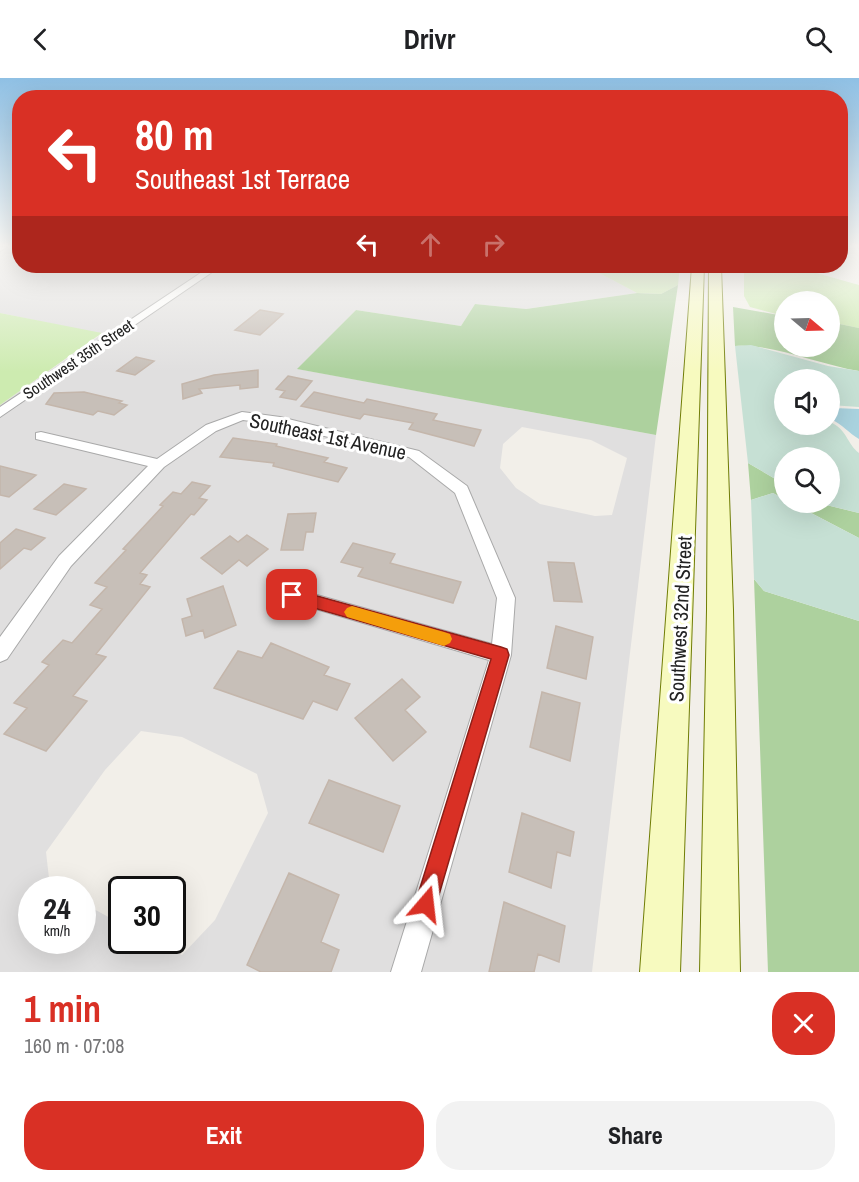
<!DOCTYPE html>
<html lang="en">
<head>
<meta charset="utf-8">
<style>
	:root { --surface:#fff; --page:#f2f2f2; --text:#202124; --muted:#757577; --accent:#d93025 }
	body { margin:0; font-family:"Archivo Narrow",sans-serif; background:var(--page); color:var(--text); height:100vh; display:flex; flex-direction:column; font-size:22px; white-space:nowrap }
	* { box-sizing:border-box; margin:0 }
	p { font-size:20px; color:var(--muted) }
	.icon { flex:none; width:33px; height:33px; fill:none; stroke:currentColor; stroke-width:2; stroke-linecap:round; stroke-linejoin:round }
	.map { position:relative; height:894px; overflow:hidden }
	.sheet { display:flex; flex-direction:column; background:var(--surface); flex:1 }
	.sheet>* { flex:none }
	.top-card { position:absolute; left:12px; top:12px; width:836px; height:183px; border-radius:24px; box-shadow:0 6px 24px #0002; background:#d93025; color:#fff; overflow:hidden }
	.needle { width:39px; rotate:109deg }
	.tools { position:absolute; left:774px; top:213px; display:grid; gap:12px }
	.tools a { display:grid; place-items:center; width:66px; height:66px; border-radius:50%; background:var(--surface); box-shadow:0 6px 24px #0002; font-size:30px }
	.speed { position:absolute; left:18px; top:798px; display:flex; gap:12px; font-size:30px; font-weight:700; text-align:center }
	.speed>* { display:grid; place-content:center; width:78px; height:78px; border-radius:50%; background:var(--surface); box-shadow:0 6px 24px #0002; line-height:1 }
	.speed small { font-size:15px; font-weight:400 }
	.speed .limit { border:3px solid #111; border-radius:9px; background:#fff; color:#111 }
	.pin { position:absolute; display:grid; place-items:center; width:51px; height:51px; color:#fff; margin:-26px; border-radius:12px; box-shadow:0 3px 9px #0006 }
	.me { position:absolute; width:66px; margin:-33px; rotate:17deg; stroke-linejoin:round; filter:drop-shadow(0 0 4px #0008) }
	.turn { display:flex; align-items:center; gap:21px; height:126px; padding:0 24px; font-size:27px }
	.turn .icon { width:78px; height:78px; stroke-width:2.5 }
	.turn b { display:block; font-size:42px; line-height:51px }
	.lanes { display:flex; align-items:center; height:57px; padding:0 24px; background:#0003; justify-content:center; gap:30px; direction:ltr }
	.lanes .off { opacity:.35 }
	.round { display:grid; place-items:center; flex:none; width:63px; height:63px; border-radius:24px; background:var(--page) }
	.head { display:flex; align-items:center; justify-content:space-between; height:102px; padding:0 24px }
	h1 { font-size:36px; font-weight:800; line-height:45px; color:var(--accent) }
	.action { display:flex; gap:12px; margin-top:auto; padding:12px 24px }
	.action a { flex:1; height:69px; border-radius:24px; background:var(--accent); color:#fff; font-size:24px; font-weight:800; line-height:69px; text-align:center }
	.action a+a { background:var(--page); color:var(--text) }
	header { display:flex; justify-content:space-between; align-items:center; height:78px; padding:0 24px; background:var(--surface); font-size:27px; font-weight:800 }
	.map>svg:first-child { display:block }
	.residential { fill:#e0dfdf; fill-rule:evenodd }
	.grass { fill:#cdebb0 }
	.forest { fill:#add19e }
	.wetland { fill:#c6e0d4 }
	.water { fill:#aad3df }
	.building { fill:#c7bfb8; stroke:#c4b6ab; stroke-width:1.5 }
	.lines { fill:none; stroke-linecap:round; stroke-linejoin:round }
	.street-casing { stroke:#a9a9a9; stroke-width:2 }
	.secondary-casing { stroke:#707d05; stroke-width:2 }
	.street { fill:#fff; fill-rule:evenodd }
	.secondary { fill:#f7fabf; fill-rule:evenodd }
	.route { fill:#d93025; stroke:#8d1f18; stroke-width:1.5 }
	.slow { fill:#f59e0b }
	.labels { text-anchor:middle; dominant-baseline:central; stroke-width:6; stroke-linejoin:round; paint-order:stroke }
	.far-street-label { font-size:16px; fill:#222; stroke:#fff }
	.street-label { font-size:20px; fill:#222; stroke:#fff }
</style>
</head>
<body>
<header><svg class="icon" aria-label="back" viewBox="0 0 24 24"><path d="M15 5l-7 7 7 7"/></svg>Drivr<svg class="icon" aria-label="search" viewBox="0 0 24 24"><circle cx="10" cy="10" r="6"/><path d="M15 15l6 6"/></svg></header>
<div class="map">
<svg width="859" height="894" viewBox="0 0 859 894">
	<rect width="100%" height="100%" fill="#f2efe9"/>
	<!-- residential -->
	<path class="residential" d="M 0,169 L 19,169 L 20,188 L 586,188 L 637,215 L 525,231 L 475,226 L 461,248 L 356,232 L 298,291 L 656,357 L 592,894 L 0,894 L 0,327 L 102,256 L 0,235 ZM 522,349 L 591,362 L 627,380 L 612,437 L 595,438 L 540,426 L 516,410 L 500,390 L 503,366 ZM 141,653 L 182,659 L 257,696 L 268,735 L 215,842 L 182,877 L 154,863 L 122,862 L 121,846 L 83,825 L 82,862 L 32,862 L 32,812 L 55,811 L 50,809 L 46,774 L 105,692 Z"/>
	<!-- grass -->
	<path class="grass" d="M 586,188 L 680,188 L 678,207 L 661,216 L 637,215 Z
		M 744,193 L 809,193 L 859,207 L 859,250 L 830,244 L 830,224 L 784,224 L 784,238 L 750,229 L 744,218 Z
		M 0,235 L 102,255 L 0,327 Z"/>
	<!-- forest -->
	<path class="forest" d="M 678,207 L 656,357 L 297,291 L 356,232 L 461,248 L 475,226 L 526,231 L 637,215 L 661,216 Z
		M 733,229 L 784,238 L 784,268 L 830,268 L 830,244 L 859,250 L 859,293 C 821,287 770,265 735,268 Z
		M 748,385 L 784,406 L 784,421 L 773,415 L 751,422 Z
		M 792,425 L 818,425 L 859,435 L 859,460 Z
		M 754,501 L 764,513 L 859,543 L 859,894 L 768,894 Z"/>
	<!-- wetland -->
	<path class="wetland" d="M 751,267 L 828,288 L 859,293 L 859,329 L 830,327 L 830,302 L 784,302 L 784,346 L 830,346 L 830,344 C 847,351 847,366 859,375 L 859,435 L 818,425 L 830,424 L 830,380 L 784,380 L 784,406 L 748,385 L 735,268 Z
		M 773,415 L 784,421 L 784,424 L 792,425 L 859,460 L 859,543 L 764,513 L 754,501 L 751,422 Z"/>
	<!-- water -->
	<path class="water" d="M 834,330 L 859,331 L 859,361 C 848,355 843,346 830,341 L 830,333 Z"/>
	<!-- building -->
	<path class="building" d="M 260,232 L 283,236 L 260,257 L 235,252 Z
		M 136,279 L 154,283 L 135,297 L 117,293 Z
		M 258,292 L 258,309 L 240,311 L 240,307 L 199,311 L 202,315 L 183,321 L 182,306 L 214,297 Z
		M 288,298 L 312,303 L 296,322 L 280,319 L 285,313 L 276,311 Z
		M 84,314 L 122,323 L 119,325 L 127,327 L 114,337 L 98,333 L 93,337 L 46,326 L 54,315 Z
		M 314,314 L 364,325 L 367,321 L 437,336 L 433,342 L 481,352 L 474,368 L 409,351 L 413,345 L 364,336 L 360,341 L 301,328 Z
		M 233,360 L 277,366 L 276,368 L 328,380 L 324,384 L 347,390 L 338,404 L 273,388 L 274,385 L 220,379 Z
		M 0,388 L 36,397 L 9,419 L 0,417 Z
		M 192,404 L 210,408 L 199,420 L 207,422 L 194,437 L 191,436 L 140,495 L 147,497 L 140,506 L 150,509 L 96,576 L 106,579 L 73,618 L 87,623 L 46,673 L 4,656 L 27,630 L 14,625 L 49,587 L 42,584 L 63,562 L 72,565 L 102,531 L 90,527 L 107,509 L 95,505 L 126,472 L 123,471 L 163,428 L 160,427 L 173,414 L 181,416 Z
		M 64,406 L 86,411 L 56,437 L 34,431 Z
		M 316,435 L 313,454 L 306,454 L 303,472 L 281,472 L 288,436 Z
		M 16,451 L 45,460 L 31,472 L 24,470 L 0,491 L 0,465 Z
		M 247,457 L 268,471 L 247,488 L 239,482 L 222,496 L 201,480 L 230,458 L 238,464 Z
		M 353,465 L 395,476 L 390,485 L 461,504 L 453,525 L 358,498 L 363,490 L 341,484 Z
		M 548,484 L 574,485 L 582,524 L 554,523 Z
		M 223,508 L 236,547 L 205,560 L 203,552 L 186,558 L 182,541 L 192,538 L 187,521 Z
		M 556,548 L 593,559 L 586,601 L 547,590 Z
		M 271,565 L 329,589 L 324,597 L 350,606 L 337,632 L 313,623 L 303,641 L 214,610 L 238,573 L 262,580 Z
		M 402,601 L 420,619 L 405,632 L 426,654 L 393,683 L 355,640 Z
		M 542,614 L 580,625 L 570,683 L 530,669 Z
		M 329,702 L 400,728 L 383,774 L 309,745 Z
		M 522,735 L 574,754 L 570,778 L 557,774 L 551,810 L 509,794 Z
		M 289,795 L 339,817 L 321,864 L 339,872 L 331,894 L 261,894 L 247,887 Z
		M 504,824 L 565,848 L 559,884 L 538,876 L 534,894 L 489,894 Z"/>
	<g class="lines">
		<defs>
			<path id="street" d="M 0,169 L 7,169 L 0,173 Z
				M 211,188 L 221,188 L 0,339 L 0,329 Z
				M 242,334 L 280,339 L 419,373 L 467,408 L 515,520 L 511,577 L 421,894 L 391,894 L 489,582 L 292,524 L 285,522 L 283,517 L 285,512 L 292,510 L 492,566 L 497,520 L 455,415 L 409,379 L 280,347 L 243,342 L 216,353 L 164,389 L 71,488 L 7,581 L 0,584 L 0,559 L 59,478 L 148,388 L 36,361 L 36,355 L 41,354 L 157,381 L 206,347 Z"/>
			<path id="secondary" d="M 692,188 L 704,188 L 680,894 L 640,894 Z
				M 709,188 L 721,188 L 733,532 L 740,894 L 700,894 L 707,532 Z"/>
		</defs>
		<!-- street casing -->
		<use href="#street" class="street-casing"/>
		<!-- secondary casing -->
		<use href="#secondary" class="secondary-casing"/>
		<!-- street -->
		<use href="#street" class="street"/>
		<!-- secondary -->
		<use href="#secondary" class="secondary"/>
	</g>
	<!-- sky -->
	<linearGradient id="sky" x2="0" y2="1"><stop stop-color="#8fc0e4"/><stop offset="0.57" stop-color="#f9f8f5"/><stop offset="1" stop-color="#f9f8f5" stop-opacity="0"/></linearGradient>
	<rect width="859" height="294" fill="url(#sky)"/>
	<!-- route -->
	<path class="route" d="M 292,511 L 501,569 L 507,571 L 509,577 L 434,834 L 426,837 L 418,834 L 415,826 L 491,581 L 286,522 L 284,517 L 286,513 Z"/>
	<!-- slow -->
	<path class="slow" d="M 352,528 L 444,554 L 450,556 L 452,561 L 450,565 L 444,568 L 347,539 L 344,534 L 347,530 Z"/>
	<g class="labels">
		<!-- far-street labels -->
		<g class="far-street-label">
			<text transform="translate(78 281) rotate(-34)">Southwest 35th Street</text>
		</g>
		<!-- street labels -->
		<g class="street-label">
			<text transform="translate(328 358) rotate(12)">Southeast 1st Avenue</text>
			<text transform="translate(680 541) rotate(-87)">Southwest 32nd Street</text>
		</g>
	</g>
</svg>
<div class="tools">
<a><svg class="needle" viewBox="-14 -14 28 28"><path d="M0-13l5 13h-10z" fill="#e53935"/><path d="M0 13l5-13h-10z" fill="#757577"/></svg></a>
<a><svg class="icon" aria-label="sound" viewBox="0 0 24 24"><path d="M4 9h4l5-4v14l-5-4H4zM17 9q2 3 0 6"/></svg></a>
<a><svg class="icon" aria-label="search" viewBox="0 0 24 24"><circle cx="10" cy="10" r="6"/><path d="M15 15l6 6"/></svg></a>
</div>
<div class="speed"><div>24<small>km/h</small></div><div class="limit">30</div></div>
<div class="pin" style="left:292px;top:517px;background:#d93025"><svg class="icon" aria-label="arrive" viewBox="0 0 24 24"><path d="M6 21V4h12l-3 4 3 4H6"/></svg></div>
<svg class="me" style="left:426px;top:826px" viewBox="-20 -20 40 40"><path d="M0-17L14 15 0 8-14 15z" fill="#d93025" stroke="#fff" stroke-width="4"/></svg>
<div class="top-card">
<div class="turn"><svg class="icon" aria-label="left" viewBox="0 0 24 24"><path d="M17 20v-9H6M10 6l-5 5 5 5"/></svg><div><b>80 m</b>Southeast 1st Terrace</div></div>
<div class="lanes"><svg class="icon" aria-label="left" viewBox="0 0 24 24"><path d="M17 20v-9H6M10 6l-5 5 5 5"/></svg><svg class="icon off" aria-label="ahead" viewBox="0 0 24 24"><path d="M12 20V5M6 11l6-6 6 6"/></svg><svg class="icon off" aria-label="right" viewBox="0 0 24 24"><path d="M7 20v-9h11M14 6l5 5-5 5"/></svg></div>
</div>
</div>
<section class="sheet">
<div class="head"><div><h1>1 min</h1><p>160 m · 07:08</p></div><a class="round" style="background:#d93025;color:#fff"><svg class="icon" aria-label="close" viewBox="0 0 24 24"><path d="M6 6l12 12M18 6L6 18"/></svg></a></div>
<div class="action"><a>Exit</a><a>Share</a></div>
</section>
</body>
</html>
